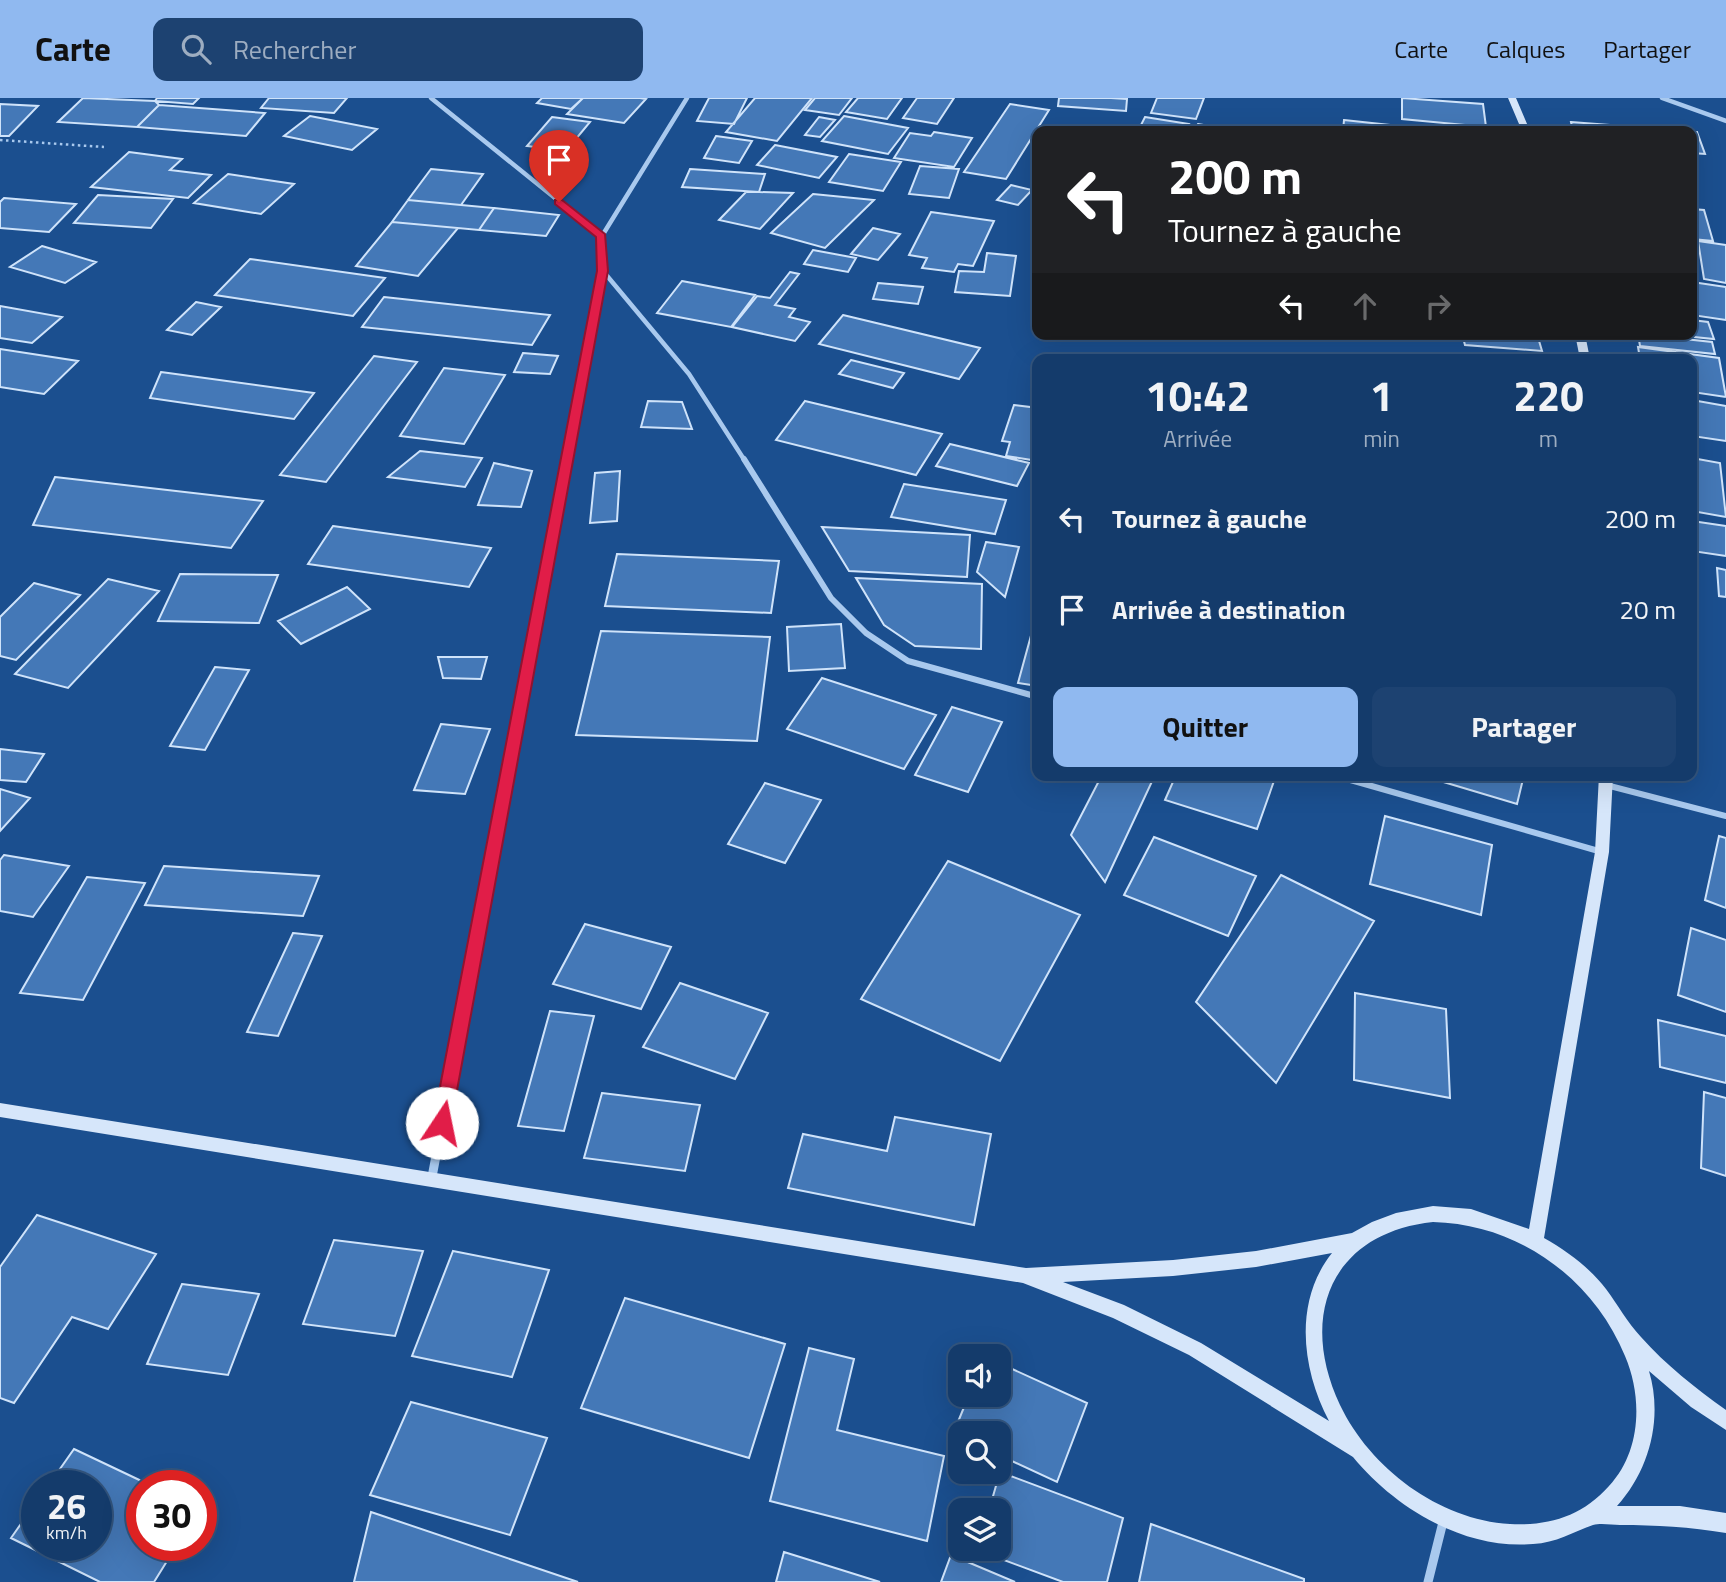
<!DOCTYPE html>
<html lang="fr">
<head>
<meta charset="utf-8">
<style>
	:root { --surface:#143b6b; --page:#1d4271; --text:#f1f3f6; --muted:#9dadc1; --line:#33557e; --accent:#90b9f0 }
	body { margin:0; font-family:"Titillium Web",sans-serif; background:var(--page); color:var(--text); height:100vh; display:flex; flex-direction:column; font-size:26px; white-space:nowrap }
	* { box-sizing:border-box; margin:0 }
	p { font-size:23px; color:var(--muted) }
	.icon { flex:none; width:38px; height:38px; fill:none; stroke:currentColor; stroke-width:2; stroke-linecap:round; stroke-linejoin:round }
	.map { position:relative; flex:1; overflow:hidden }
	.details { position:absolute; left:1032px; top:256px; width:665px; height:427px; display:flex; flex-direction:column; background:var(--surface); border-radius:14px; box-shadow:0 7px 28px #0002,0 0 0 2px var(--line) }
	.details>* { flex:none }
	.hud { position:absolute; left:1032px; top:28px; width:665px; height:214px; border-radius:14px; box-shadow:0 7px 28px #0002,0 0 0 2px var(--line); background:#202124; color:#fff; overflow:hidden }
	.tools { position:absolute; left:948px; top:1246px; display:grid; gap:14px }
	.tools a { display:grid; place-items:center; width:63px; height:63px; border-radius:14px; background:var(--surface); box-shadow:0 7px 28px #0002,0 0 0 2px var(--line); font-size:35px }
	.speed { position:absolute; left:21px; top:1372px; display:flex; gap:14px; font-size:35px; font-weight:700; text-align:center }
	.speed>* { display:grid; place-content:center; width:91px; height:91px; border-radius:50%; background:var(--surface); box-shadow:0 7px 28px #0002,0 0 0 2px var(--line); line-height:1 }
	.speed small { font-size:18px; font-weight:400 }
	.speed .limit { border:10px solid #d22; background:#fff; color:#111 }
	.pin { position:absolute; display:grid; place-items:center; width:60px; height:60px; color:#fff; margin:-72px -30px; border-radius:50% 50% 50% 0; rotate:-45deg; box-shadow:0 0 7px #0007 }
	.pin .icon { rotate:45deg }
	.me { position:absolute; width:77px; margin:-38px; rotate:11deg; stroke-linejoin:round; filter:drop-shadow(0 0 5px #0008) }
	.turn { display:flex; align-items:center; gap:24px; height:147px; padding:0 21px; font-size:32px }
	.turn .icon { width:91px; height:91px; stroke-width:2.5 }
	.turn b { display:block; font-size:49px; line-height:60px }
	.lanes { display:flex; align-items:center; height:66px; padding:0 21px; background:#0003; justify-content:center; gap:35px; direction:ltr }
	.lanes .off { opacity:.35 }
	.eta { display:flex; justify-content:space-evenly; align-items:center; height:119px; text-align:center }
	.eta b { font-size:42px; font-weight:700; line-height:49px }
	.action { display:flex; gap:14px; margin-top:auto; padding:14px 21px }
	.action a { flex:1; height:80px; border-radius:14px; background:var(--accent); color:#111; font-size:28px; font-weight:700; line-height:80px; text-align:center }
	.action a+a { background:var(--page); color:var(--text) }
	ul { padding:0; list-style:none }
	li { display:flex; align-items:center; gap:21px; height:91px; padding:0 21px }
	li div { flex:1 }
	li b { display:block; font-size:26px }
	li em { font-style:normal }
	header { display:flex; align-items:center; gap:42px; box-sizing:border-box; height:98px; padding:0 35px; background:var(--accent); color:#111 }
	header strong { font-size:33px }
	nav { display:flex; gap:38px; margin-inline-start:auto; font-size:24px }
	.search { width:490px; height:63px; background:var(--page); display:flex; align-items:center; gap:18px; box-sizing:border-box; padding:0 24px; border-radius:14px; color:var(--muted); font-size:26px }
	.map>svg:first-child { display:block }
	.building { fill:#4478b7; stroke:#cfe3fa; stroke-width:2 }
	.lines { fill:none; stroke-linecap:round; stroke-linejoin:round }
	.path { stroke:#a9c9ee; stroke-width:2.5; stroke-dasharray:2.5 3.5; stroke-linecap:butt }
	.street-far2 { stroke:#a9c9ee; stroke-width:4.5 }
	.street-far1 { stroke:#a9c9ee; stroke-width:6 }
	.street { stroke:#a9c9ee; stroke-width:9 }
	.secondary { fill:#d6e6fa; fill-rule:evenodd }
	.route { fill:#e11d48; stroke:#92132f; stroke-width:2 }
</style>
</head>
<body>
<header>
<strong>Carte</strong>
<div class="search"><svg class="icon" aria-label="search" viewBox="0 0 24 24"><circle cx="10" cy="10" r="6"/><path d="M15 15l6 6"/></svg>Rechercher</div>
<nav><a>Carte</a><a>Calques</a><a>Partager</a></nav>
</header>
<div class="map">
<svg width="1726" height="1484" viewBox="0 0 1726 1484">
	<rect width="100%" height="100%" fill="#1b4f8f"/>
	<!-- building -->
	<path class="building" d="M 83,0 L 155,3 L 159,7 L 137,29 L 58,24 Z
		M 157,0 L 199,0 L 193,6 L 155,3 Z
		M 269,0 L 347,0 L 334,15 L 261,10 Z
		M 542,0 L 583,0 L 571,11 L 537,5 Z
		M 583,0 L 640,0 L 646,1 L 624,25 L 567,16 Z
		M 709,0 L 747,0 L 734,26 L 697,23 Z
		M 755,0 L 812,0 L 777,43 L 726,34 Z
		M 815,0 L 852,0 L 839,17 L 805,12 Z
		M 858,0 L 902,0 L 887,21 L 846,14 Z
		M 917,0 L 954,0 L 937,26 L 903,20 Z
		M 1059,0 L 1111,0 L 1127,1 L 1126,13 L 1058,8 Z
		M 1157,0 L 1204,0 L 1196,21 L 1151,15 Z
		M 1402,0 L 1483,6 L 1486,29 L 1402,21 Z
		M 0,6 L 38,8 L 9,38 L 0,38 Z
		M 1010,6 L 1049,12 L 1006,81 L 964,74 Z
		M 159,7 L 265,15 L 246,38 L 137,29 Z
		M 310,18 L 377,31 L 352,52 L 284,38 Z
		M 844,18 L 908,30 L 888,56 L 822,43 Z
		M 552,19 L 590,24 L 566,53 L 527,48 Z
		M 819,19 L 835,22 L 820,39 L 805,37 Z
		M 1145,19 L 1189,26 L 1186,33 L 1138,33 Z
		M 1344,22 L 1446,33 L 1343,33 Z
		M 1571,24 L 1688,33 L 1573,33 Z
		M 1198,26 L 1237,33 L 1194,33 Z
		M 1247,27 L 1286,33 L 1245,33 Z
		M 934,34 L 972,40 L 954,69 L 894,60 L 910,35 L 931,38 Z
		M 1692,34 L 1697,34 L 1705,56 L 1692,55 Z
		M 716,38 L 752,43 L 739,65 L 704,60 Z
		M 775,47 L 837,59 L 819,80 L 757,67 Z
		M 129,54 L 182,61 L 170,72 L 211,77 L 188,100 L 91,89 Z
		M 849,56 L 901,64 L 883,93 L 829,84 Z
		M 920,68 L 959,71 L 949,100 L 909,96 Z
		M 431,71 L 483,76 L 461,107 L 408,102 Z
		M 690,71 L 765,76 L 759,94 L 682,89 Z
		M 228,76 L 294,86 L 261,116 L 194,105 Z
		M 1011,87 L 1032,92 L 1018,107 L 997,102 Z
		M 746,94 L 759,94 L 793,95 L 760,131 L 719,122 Z
		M 813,96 L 874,102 L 825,150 L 771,135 Z
		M 98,97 L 173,101 L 151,130 L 74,125 Z
		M 4,100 L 76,106 L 49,134 L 0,130 L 0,104 Z
		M 408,102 L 461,107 L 494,110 L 479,132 L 392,124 Z
		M 494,110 L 559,117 L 546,138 L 479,132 Z
		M 1692,111 L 1704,112 L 1713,143 L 1692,141 Z
		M 931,114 L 994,123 L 973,168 L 958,166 L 954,174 L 922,170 L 927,160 L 909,157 Z
		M 392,124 L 458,130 L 418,178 L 356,168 Z
		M 873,130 L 900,136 L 878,162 L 851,156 Z
		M 1698,143 L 1726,147 L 1726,185 L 1704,181 Z
		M 42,148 L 96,164 L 65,185 L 10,169 Z
		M 813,152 L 856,160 L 848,174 L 804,166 Z
		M 987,155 L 1016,158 L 1010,198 L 955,194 L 959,173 L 984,174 Z
		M 250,161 L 385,180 L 353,218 L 215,197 Z
		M 790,174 L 799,176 L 775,207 L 795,211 L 789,219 L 810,224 L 795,243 L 732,229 L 757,198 L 770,200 Z
		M 682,183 L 755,197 L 731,229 L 657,215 Z
		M 1692,184 L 1726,189 L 1726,222 L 1692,217 Z
		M 878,185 L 923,189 L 918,206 L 873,201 Z
		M 384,199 L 550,217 L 532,247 L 362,229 Z
		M 196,204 L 221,209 L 192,237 L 167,232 Z
		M 0,208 L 62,219 L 32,245 L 0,240 Z
		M 843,217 L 980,250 L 959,281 L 819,246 Z
		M 1692,222 L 1708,224 L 1714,241 L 1664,236 L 1692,236 Z
		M 1462,236 L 1537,236 L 1542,253 L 1465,247 Z
		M 1638,236 L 1712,244 L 1715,256 L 1640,248 Z
		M 1638,249 L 1719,260 L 1726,299 L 1692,294 L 1692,261 L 1640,261 Z
		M 0,251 L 78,263 L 44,296 L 0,289 Z
		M 523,255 L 558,258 L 550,276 L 514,274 Z
		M 374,258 L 417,264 L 326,384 L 280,377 Z
		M 851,262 L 904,275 L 893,290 L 839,276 Z
		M 444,270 L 505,277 L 464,346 L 400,338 Z
		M 161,274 L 314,295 L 294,321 L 150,300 Z
		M 1692,302 L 1726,308 L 1726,343 L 1692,338 Z
		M 648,303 L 682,304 L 692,331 L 641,329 Z
		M 805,303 L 942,336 L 916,377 L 776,342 Z
		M 1014,307 L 1038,310 L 1038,363 L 1006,358 L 1010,344 L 1002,343 Z
		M 950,346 L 1029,365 L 1017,388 L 936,368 Z
		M 420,353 L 482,360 L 465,389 L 388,379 Z
		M 1692,360 L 1720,365 L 1726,419 L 1692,413 Z
		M 494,365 L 532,373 L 521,409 L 478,407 Z
		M 620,373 L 617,423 L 590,425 L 595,375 Z
		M 55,379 L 263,403 L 231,450 L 33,427 Z
		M 904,386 L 1006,402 L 995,436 L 891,419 Z
		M 1692,423 L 1726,428 L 1726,458 L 1692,453 Z
		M 333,428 L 491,450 L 469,489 L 308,466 Z
		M 822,429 L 970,437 L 967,479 L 849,473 Z
		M 986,444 L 1019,449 L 1005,499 L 977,474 Z
		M 617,456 L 779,463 L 771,515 L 605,508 Z
		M 1717,470 L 1726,472 L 1726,499 L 1719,498 Z
		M 180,476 L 278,477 L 259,525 L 158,523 Z
		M 856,480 L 982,486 L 981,551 L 915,548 L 884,527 Z
		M 108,481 L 159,493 L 68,590 L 15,576 Z
		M 34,485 L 80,497 L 16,562 L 0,558 L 0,519 Z
		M 347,489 L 370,511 L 301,546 L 278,523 Z
		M 1038,512 L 1038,588 L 1018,585 Z
		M 841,526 L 845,570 L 789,573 L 787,529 Z
		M 601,533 L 770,539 L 757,643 L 576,637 Z
		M 438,559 L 487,559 L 481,581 L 443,580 Z
		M 215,569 L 249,572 L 205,652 L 170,648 Z
		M 822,580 L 936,617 L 904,671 L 787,631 Z
		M 952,609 L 1002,624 L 968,694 L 915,677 Z
		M 441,626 L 490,631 L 465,696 L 414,692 Z
		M 0,651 L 44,656 L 26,684 L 0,682 Z
		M 1102,677 L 1155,677 L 1105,784 L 1071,737 Z
		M 1176,677 L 1256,677 L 1274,683 L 1257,731 L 1165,702 Z
		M 1420,677 L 1524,677 L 1517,706 Z
		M 765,685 L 821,702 L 785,765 L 728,746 Z
		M 0,691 L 30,700 L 0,733 Z
		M 1385,718 L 1492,747 L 1481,817 L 1370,786 Z
		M 1719,738 L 1726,740 L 1726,810 L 1705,802 Z
		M 1154,739 L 1256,778 L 1228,838 L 1124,797 Z
		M 4,757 L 69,768 L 33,819 L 0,813 L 0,762 Z
		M 948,763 L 1080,817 L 1000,963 L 861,901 Z
		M 164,768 L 319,778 L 303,818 L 145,807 Z
		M 1281,777 L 1374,823 L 1276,985 L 1196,904 Z
		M 87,779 L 145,785 L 83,902 L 20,895 Z
		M 585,826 L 671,849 L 641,911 L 553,886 Z
		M 1691,830 L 1726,842 L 1726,914 L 1678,897 Z
		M 293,835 L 322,838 L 278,938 L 247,934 Z
		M 680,885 L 768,915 L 735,981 L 643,949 Z
		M 1355,895 L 1446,911 L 1450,1000 L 1354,982 Z
		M 550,913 L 594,918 L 564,1033 L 518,1028 Z
		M 1658,922 L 1726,938 L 1726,985 L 1660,969 Z
		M 1704,994 L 1726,1000 L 1726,1078 L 1701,1070 Z
		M 602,995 L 700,1007 L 685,1073 L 584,1060 Z
		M 895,1019 L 991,1036 L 974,1127 L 788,1090 L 803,1036 L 887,1053 Z
		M 37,1117 L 156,1156 L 108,1231 L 72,1219 L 14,1305 L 0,1300 L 0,1169 Z
		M 334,1142 L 423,1153 L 395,1238 L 303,1226 Z
		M 453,1153 L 549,1172 L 512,1279 L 412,1258 Z
		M 182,1186 L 259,1196 L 228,1277 L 147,1266 Z
		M 625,1200 L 785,1246 L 749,1360 L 581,1310 Z
		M 809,1250 L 854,1261 L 837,1332 L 944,1358 L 927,1443 L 770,1403 Z
		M 999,1265 L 1087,1305 L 1057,1384 L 999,1357 L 999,1335 L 961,1335 L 961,1339 L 953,1336 L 969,1297 L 999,1297 Z
		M 411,1304 L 547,1340 L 510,1437 L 370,1397 Z
		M 74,1351 L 152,1388 L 142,1388 L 142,1447 L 177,1447 L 154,1484 L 100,1484 L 11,1440 L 37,1403 L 37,1447 L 96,1447 L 96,1388 L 48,1388 Z
		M 1000,1374 L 1123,1420 L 1107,1484 L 1063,1484 L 977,1452 L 999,1451 L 999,1412 L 989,1412 Z
		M 371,1414 L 578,1484 L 354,1484 Z
		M 1151,1426 L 1304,1481 L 1304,1484 L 1139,1484 Z
		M 784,1454 L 880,1484 L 776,1484 Z
		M 951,1457 L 1015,1484 L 941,1484 Z"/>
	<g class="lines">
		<!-- path -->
		<path class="path" d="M 0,42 L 104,49"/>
		<!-- street-far2 -->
		<path class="street-far2" d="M 431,0 L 602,138
			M 1662,0 L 1726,23
			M 603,173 L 689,276 L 745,363
			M 568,363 L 603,173 L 602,138 L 687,0"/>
		<!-- street-far1 -->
		<path class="street-far1" d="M 744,361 L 831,500 L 866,535 L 908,563 L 1038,599
			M 1333,677 L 1602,754
			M 1606,687 L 1726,718
			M 477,844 L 568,361"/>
		<!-- street -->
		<path class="street" d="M 432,1079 L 477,842
			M 1428,1484 L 1444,1420"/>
		<!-- secondary -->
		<path class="secondary" d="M 1508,0 L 1516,0 L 1530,33 L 1522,33 Z
			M 1575,236 L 1585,236 L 1590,261 L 1580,261 Z
			M 1599,677 L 1613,677 L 1609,754 L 1544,1140 C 1567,1153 1590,1170 1606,1191 C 1618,1207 1627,1224 1641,1239 C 1666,1267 1695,1290 1726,1312 L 1726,1332 L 1691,1309 L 1649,1273 C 1663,1320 1650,1371 1617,1408 L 1680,1408 L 1726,1415 L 1726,1435 C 1690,1429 1656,1427 1620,1427 C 1612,1427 1601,1425 1593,1427 C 1573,1434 1556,1445 1533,1446 C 1464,1452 1395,1410 1353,1359 L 1189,1257 L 1113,1220 L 1023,1185 L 0,1019 L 0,1005 L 1026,1170 L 1173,1162 L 1256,1153 L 1352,1135 L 1372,1124 L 1396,1115 L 1433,1108 L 1471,1111 L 1529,1131 L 1595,754 ZM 1433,1124 C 1518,1126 1593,1180 1625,1258 C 1643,1300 1641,1354 1609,1388 C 1582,1418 1550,1428 1510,1426 C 1439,1422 1370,1370 1340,1307 C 1298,1218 1331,1135 1433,1124 ZM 1332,1155 C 1293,1204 1302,1272 1329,1323 L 1201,1245 L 1124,1207 L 1063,1184 L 1173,1178 L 1256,1169 Z"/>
	</g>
	<!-- route -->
	<path class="route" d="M 555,102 L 562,102 L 605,136 L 608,173 L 451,1025 L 449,1031 L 442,1033 L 436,1031 L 433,1025 L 597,173 L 596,139 L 555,106 Z"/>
</svg>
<div class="tools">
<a><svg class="icon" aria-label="sound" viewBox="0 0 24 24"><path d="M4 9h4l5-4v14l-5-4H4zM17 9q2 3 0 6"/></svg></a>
<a><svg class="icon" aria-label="search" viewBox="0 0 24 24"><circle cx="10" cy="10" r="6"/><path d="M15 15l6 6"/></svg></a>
<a><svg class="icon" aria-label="layers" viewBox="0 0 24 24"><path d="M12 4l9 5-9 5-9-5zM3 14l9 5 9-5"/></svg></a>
</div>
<div class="speed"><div>26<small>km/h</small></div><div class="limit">30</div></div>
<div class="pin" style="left:559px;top:104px;background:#d93025"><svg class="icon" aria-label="arrive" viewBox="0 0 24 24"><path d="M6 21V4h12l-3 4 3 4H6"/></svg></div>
<svg class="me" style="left:442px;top:1025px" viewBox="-20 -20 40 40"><circle r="19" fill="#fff"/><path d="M0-13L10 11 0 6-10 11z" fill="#e11d48"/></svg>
<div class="hud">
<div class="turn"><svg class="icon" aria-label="left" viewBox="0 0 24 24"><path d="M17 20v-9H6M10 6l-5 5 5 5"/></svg><div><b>200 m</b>Tournez à gauche</div></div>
<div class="lanes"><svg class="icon" aria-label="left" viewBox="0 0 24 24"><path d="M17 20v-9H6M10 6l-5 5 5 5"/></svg><svg class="icon off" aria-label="ahead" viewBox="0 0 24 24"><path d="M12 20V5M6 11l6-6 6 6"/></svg><svg class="icon off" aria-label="right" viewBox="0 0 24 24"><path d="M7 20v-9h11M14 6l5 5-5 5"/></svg></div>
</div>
<section class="details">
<div class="eta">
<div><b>10:42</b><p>Arrivée</p></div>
<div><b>1</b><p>min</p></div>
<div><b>220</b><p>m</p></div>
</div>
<ul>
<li><svg class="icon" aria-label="left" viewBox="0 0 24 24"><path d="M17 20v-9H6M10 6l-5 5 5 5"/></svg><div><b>Tournez à gauche</b></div><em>200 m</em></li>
<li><svg class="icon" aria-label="arrive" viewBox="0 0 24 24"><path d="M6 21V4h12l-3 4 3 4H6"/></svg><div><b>Arrivée à destination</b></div><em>20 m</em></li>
</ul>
<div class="action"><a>Quitter</a><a>Partager</a></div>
</section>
</div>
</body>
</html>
